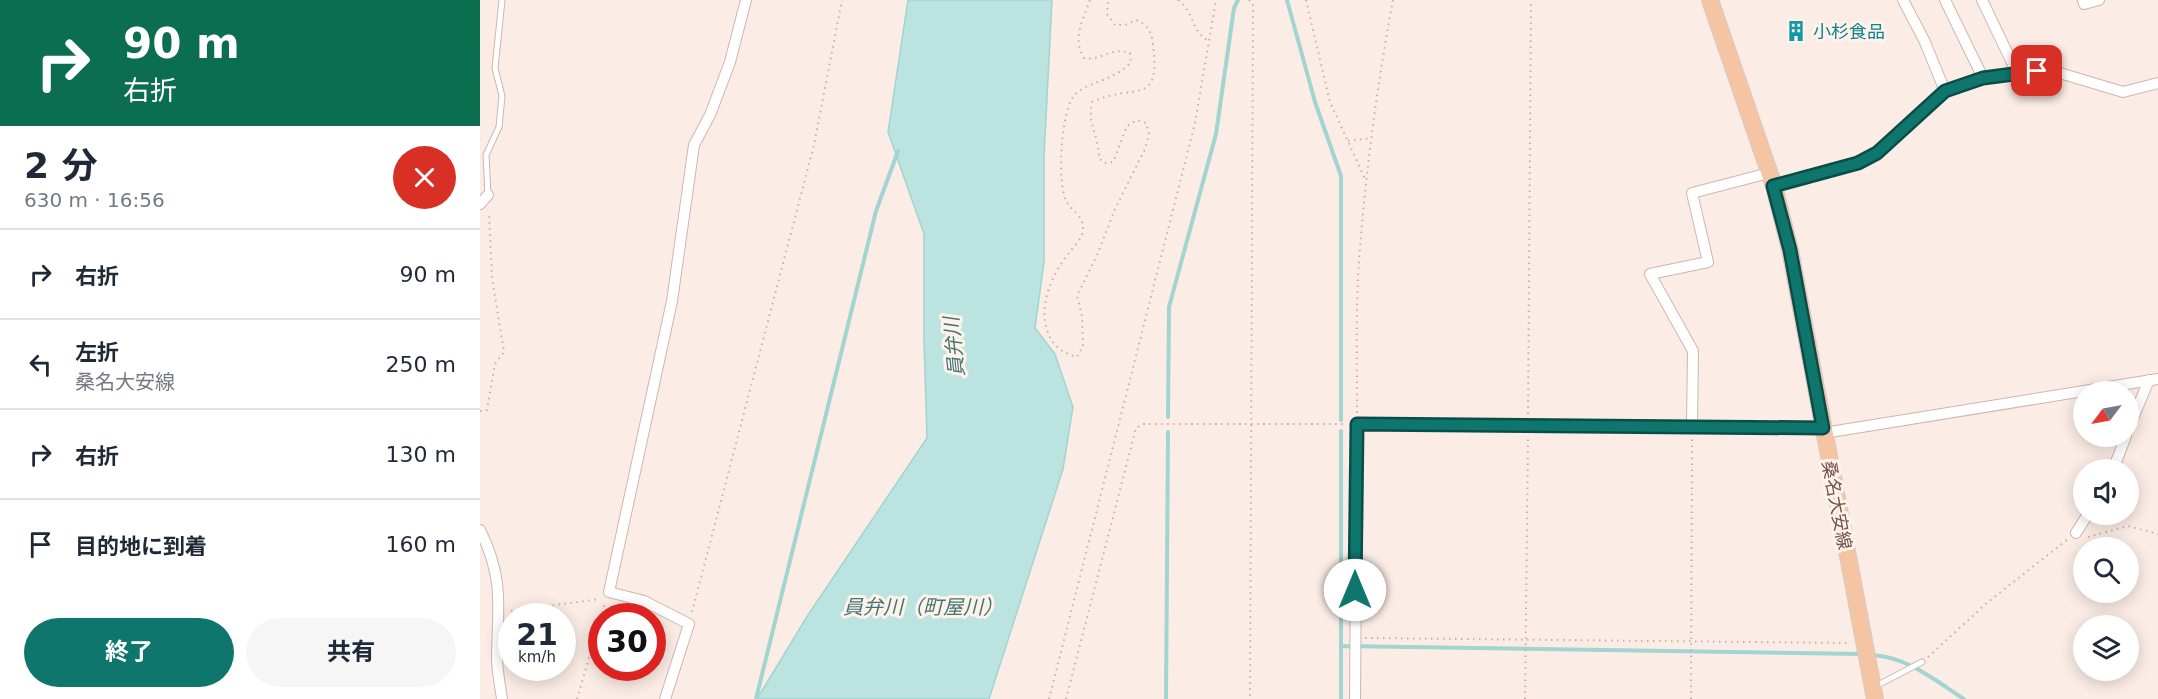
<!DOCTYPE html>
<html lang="ja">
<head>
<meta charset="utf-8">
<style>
	:root { --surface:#fff; --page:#f6f6f7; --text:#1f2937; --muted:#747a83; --line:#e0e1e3; --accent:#0f766e }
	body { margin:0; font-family:"DejaVu Sans","Noto Sans JP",sans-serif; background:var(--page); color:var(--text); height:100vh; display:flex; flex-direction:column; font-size:22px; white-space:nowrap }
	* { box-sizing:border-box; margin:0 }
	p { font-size:20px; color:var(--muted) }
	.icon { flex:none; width:33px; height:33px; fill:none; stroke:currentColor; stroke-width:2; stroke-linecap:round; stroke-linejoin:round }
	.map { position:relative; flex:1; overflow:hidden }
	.sheet { display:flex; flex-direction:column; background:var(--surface); width:480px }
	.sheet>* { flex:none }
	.banner { background:#0b6e4f; color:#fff; overflow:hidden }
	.needle { width:39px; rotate:238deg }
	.controls { position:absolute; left:1593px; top:381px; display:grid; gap:12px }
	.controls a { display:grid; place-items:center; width:66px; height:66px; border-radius:50%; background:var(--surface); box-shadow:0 3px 15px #0003; font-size:30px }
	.speed { position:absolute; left:18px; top:603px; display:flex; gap:12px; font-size:30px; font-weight:700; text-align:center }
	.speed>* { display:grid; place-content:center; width:78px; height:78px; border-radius:50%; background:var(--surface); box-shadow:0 3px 15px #0003; line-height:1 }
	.speed small { font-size:15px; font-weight:400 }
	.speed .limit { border:9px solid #d22; background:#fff; color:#111 }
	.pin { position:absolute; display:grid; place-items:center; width:51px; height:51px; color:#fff; margin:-26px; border-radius:12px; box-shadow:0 3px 9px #0006 }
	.me { position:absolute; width:66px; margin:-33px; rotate:0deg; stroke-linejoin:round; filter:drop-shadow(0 0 4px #0008) }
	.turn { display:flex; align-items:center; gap:21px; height:126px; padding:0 24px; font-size:27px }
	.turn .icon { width:78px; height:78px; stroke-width:2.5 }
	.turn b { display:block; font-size:42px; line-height:51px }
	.round { display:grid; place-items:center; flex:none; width:63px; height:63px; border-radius:32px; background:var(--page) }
	.head { display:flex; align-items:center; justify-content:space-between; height:102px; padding:0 24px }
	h1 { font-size:36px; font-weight:700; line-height:45px }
	.primary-button { display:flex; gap:12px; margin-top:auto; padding:12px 24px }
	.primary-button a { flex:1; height:69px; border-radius:36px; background:var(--accent); color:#fff; font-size:24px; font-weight:700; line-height:69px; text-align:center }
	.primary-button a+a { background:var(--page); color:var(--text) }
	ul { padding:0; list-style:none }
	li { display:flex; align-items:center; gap:18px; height:90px; padding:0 24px; border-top:2px solid var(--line) }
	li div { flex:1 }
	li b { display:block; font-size:22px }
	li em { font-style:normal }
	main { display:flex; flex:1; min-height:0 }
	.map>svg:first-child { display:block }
	.water { fill:#bbe3e0; stroke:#a2d4d1; stroke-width:1.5 }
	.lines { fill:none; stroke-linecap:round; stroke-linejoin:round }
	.stream { stroke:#a2d4d1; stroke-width:4 }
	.lane-casing { stroke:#ceb6af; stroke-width:7 }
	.street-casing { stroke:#ceb6af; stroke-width:12 }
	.primary-casing { stroke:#d5cbc9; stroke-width:18 }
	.path { stroke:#d3aaa2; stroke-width:2; stroke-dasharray:1.5 4.5; stroke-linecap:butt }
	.lane { stroke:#fff; stroke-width:5 }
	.street { stroke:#fff; stroke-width:10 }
	.primary { stroke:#f5c4a2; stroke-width:16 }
	.route-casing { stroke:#0a4d48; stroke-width:15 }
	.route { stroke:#0f766e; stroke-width:10 }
	.labels { text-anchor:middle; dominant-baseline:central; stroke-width:6; stroke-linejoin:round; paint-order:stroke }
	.culture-label { font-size:18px; fill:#0d838f; stroke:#fef2eb; text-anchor:start }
	.street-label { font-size:18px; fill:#72514c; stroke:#fef2eb }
	.water-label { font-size:20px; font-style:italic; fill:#417673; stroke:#fef2eb }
</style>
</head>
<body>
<main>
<section class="sheet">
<div class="banner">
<div class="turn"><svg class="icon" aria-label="right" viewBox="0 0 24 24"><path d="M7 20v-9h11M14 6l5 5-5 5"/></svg><div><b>90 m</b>右折</div></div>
</div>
<div class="head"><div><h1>2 分</h1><p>630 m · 16:56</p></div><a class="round" style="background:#d93025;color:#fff"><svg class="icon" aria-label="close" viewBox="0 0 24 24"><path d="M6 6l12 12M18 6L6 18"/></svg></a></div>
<ul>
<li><svg class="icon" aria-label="right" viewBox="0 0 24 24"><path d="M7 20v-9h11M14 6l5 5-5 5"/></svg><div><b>右折</b></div><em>90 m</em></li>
<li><svg class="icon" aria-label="left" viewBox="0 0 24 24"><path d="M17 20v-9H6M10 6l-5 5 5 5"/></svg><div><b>左折</b><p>桑名大安線</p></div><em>250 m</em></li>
<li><svg class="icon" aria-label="right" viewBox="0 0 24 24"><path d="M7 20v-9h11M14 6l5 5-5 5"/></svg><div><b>右折</b></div><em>130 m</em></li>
<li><svg class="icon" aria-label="arrive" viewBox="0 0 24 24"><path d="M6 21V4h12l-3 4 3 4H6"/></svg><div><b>目的地に到着</b></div><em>160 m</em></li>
</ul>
<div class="primary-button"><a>終了</a><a>共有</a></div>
</section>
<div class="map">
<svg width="1678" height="699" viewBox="0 0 1678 699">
	<rect width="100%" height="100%" fill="#fbede5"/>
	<!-- water -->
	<path class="water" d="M 428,0 L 572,0 L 564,157 L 564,262 L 555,328 L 575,354 L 593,407 L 583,469 L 509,699 L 277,699 L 328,615 L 447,438 L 444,340 L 444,234 L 408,132 Z"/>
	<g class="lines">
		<!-- stream -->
		<path class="stream" d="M 807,0 L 835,102 L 861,176 L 861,420
			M 688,417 L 689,307 L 736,134 L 754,8 L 758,0
			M 861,431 L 861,699
			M 861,646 L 1381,654
			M 1391,655 C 1426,656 1456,681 1484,699
			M 276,699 L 396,211 L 418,151
			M 686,699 L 688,432"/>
		<defs>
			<path id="lane" d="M 8,195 L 6,155 L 19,127 L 22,96 L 15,68 L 22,0
				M 1394,687 L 1442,662"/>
			<path id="street" d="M 1423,0 L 1444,40 L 1465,91
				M 1465,0 L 1503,78
				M 1502,0 L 1537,73
				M 1603,0 L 1604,4 L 1619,0
				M 1294,186 L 1378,163 L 1397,153 L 1465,91 L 1503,78 L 1573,71 L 1643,92 L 1678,83
				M 0,204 L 8,195
				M 1212,425 L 1213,351 L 1170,274 L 1228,262 L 1212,193 L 1289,173
				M 1648,430 L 1669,380
				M 1344,433 L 1678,379
				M 1633,470 L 1646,436
				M 0,530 C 24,578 18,606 17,657 C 17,671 20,685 22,699
				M 1596,533 L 1608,514
				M 185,699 L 209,624 L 164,601 L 129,592 L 192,301 L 214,145 L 230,115 L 250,62 L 266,0
				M 875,699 L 877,424 L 1343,428"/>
			<path id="primary" d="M 1230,0 L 1294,186 L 1310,250 L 1395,699"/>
		</defs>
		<!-- lane casing -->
		<use href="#lane" class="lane-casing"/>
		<!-- street casing -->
		<use href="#street" class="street-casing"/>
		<!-- primary casing -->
		<use href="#primary" class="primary-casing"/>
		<!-- path -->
		<path class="path" d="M 610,0 C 603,20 592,38 604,58 C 620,62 631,46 650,53 L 651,62 C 634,82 603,82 593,97 C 581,114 577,182 586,201 C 591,210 603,216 603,227 C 604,238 594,246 588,254 C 571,276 557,309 569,335 C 574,347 585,354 597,357 L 603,346 L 602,316 L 597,296 L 618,253 L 635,209 L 665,149 L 669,134 L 666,123 L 657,120 L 647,126 L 633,162 L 624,163 L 619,158 C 619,136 607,124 612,102 C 655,82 681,108 673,45 C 672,32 668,25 656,20 L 645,25 L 635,25 L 627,14 L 628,0
			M 698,0 C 716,14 710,31 729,41
			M 769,0 L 773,4 L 770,699
			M 826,0 L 850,102 L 886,181
			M 868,141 L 892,138
			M 0,411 L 7,410 L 15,364 L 24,352 L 12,278 L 9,212
			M 877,413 C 877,367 876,321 878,276 C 884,184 896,91 913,0
			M 1048,414 L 1051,0
			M 1608,537 L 1648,526 L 1678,534
			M 31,611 L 120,599
			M 212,612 L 334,145 L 362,0
			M 885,638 L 1369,643
			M 1448,657 L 1508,602 L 1588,539
			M 97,699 L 125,603
			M 569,699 L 715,123 L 736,0
			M 586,699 L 656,428 L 664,424 L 867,424
			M 1045,699 L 1048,438
			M 1211,699 L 1212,437"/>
		<!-- lane -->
		<use href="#lane" class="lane"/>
		<!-- street -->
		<use href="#street" class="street"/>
		<!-- primary -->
		<use href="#primary" class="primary"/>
	</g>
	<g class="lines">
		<defs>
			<path id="route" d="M 875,590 L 877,424 L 1343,428 L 1310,250 L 1293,186 L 1378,163 L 1397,153 L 1465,91 L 1503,78 L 1557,71"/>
		</defs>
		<!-- route casing -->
		<use href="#route" class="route-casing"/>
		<!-- route -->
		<use href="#route" class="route"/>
	</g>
	<!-- icons -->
	<defs>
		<symbol id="building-bare" viewBox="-9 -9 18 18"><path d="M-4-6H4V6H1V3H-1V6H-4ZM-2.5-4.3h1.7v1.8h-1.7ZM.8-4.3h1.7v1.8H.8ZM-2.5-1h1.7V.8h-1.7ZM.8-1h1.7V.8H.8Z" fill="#0f9aa8" stroke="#fef2eb" stroke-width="2.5" paint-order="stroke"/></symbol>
	</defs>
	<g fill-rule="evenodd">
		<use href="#building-bare" x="1301" y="16" width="30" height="30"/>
	</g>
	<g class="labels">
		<!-- culture labels -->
		<g class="culture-label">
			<text x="1333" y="31">小杉食品</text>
		</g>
		<!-- street labels -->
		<g class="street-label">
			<text transform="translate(1357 505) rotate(79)">桑名大安線</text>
		</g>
		<!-- water labels -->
		<g class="water-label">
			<text transform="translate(474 347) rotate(-96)">員弁川</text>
			<text x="443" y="607">員弁川（町屋川）</text>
		</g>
	</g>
</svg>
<div class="controls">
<a><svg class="needle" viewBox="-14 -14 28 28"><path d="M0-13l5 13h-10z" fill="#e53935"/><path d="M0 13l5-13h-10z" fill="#747a83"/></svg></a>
<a><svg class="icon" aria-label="sound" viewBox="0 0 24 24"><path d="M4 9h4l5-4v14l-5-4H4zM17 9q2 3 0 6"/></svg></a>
<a><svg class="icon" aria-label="search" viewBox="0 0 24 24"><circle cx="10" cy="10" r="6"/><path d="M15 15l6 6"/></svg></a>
<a><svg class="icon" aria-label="layers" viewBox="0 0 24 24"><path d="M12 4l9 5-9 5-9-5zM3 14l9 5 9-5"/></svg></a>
</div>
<div class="speed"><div>21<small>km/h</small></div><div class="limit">30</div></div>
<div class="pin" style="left:1557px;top:71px;background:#d93025"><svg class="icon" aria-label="arrive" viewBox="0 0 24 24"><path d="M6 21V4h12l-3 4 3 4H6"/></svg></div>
<svg class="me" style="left:875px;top:590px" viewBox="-20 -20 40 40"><circle r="19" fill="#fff"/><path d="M0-13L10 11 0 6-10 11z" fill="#0f766e"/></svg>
</div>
</main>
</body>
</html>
